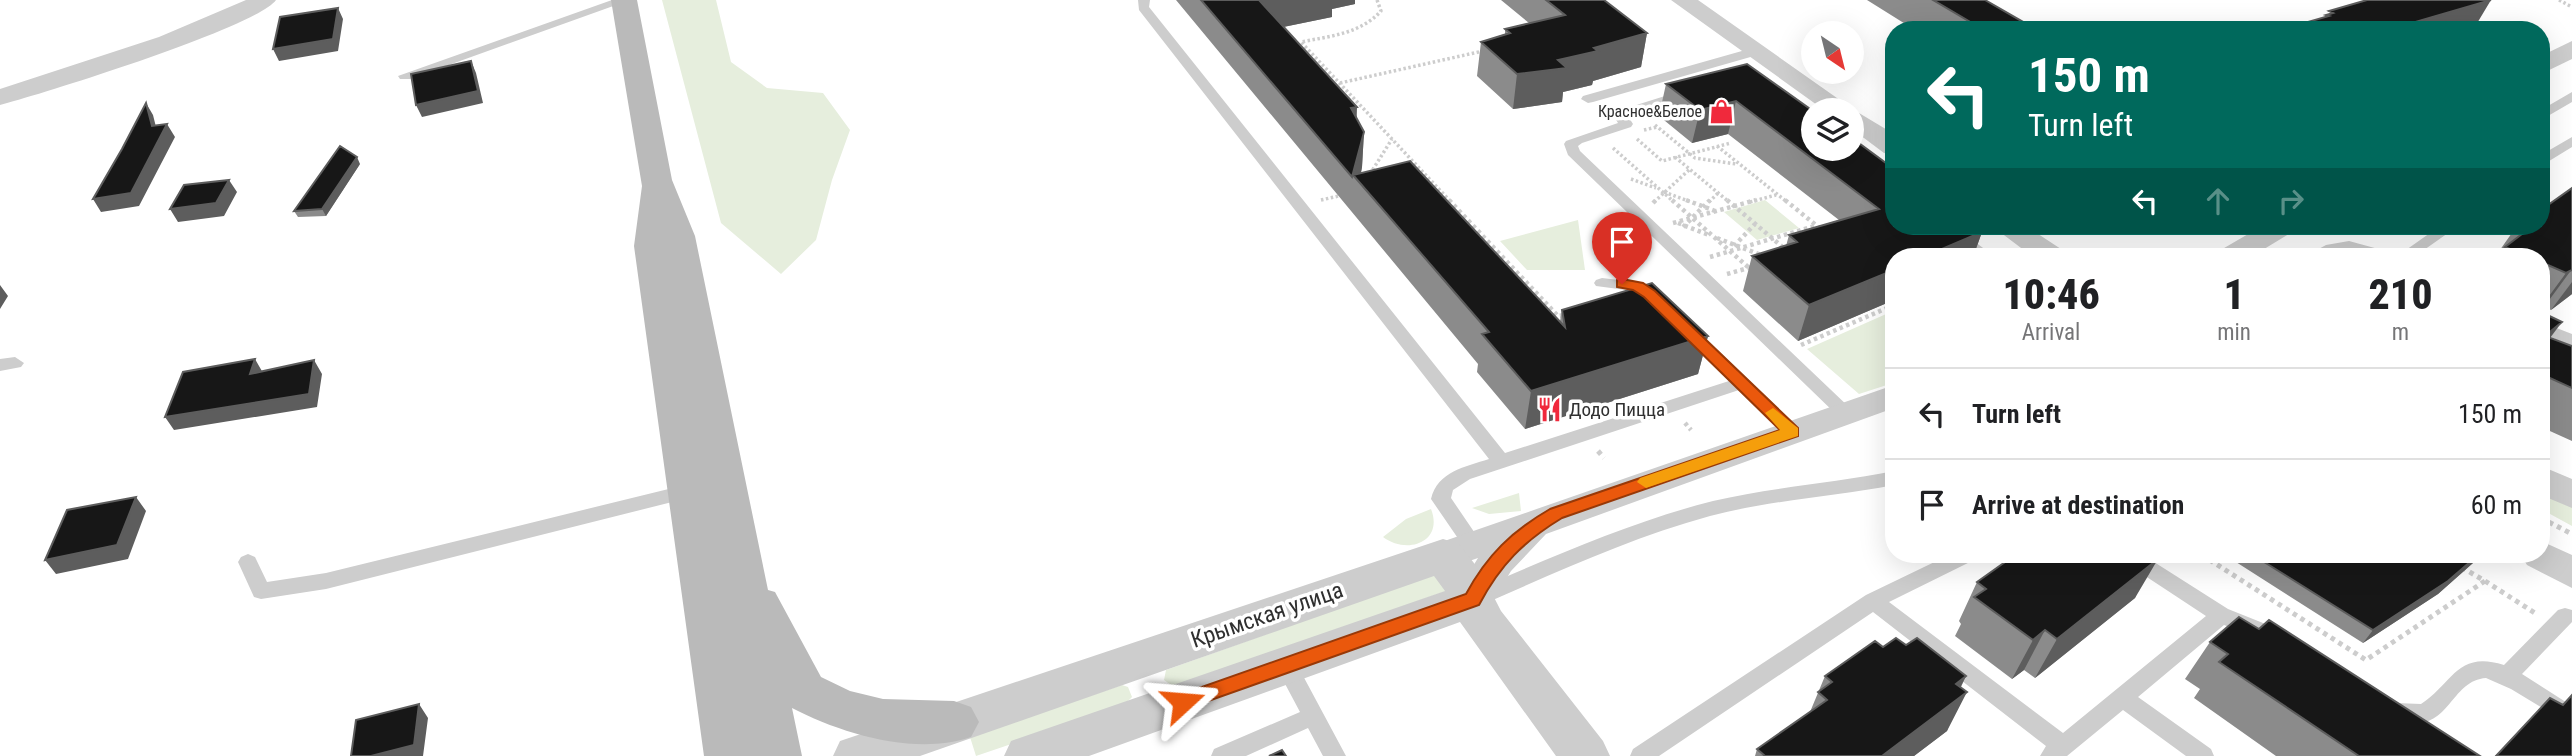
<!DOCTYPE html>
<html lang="en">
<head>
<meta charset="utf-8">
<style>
	:root { --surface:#fff; --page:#f2f2f2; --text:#202124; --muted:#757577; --line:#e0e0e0 }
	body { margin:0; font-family:"Roboto Condensed",sans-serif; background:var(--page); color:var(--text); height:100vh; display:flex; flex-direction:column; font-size:26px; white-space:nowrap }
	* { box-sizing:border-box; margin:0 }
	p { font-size:23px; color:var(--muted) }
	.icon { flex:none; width:38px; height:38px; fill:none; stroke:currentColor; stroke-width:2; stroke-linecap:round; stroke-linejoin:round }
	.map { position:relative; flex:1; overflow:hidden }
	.drawer { position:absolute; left:1885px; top:248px; width:665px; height:315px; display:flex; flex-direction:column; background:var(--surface); border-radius:28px; box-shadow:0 7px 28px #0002 }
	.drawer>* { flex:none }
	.hud { position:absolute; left:1885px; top:21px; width:665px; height:214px; border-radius:28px; box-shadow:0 7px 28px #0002; background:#00695c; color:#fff; overflow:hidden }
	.needle { width:46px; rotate:145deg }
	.controls { position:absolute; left:1801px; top:21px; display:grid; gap:14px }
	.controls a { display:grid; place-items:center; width:63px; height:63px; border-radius:50%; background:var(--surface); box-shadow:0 7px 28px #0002; font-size:35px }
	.pin { position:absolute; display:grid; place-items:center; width:60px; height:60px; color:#fff; margin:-72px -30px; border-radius:50% 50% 50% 0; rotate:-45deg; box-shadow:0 0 7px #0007 }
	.pin .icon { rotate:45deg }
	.me { position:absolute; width:77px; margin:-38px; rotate:71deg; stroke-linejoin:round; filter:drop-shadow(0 0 5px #0008) }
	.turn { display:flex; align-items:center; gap:24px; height:147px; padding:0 28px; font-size:32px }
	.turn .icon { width:91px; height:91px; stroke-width:2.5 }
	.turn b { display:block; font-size:49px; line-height:60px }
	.lanes { display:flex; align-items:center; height:66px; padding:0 28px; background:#0003; justify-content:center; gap:35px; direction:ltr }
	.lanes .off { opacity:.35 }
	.eta { display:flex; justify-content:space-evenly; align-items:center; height:119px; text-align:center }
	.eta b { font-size:42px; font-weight:800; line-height:49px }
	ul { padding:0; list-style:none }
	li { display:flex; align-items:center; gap:21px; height:91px; padding:0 28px; border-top:2px solid var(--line) }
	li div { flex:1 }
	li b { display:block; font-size:26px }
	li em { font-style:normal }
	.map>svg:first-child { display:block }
	.green { fill:#e6eedd }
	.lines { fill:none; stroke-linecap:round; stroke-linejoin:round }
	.path-far2 { stroke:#cdcdcd; stroke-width:3.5; stroke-dasharray:2.5 2.5; stroke-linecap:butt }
	.path-far1 { stroke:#cdcdcd; stroke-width:4.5; stroke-dasharray:3.5 3.5; stroke-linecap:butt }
	.path { stroke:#cdcdcd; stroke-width:5; stroke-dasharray:4.5 4.5; stroke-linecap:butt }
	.service { fill:#cdcdcd; fill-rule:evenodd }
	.minor { fill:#cdcdcd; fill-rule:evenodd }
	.tertiary { fill:#cdcdcd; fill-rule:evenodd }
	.secondary { fill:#bababa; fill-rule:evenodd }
	.wall { fill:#8b8b8b }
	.shaded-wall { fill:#5d5d5d }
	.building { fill:#171717; stroke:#5d5d5d; stroke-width:2 }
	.route { fill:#ea580c; stroke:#983908; stroke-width:2 }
	.slow { fill:#f59e0b }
	.labels { text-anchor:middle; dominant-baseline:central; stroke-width:7; stroke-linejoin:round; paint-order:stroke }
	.far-poi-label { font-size:16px; fill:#303030; stroke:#fff; text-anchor:end }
	.poi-label { font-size:19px; fill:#303030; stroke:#fff; text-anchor:start }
	.near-street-label { font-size:23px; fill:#303030; stroke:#fff }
</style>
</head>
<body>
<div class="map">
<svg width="2572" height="756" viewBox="0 0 2572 756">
	<rect width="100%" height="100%" fill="#fff"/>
	<!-- green -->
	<path class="green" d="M 662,0 L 716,0 L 731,62 L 767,88 L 823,93 L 850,130 L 832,180 L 816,240 L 781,274 L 721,223 Z
		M 1765,200 L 1799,228 L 1757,240 L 1724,212 Z
		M 1578,220 L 1585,270 L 1527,270 L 1500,241 Z
		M 1893,311 L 1893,383 L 1859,394 L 1807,349 Z
		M 2541,491 L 2572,507 L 2572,526 L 2541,509 Z
		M 1519,493 L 1521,511 L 1489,514 L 1472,508 Z
		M 1431,509 C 1444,542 1407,555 1383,537 L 1406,519 Z
		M 1432,575 L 1438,575 L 1449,590 L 1174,687 L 1164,680 L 1166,670 Z
		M 1122,685 L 1128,687 L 1132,697 L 1123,706 L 976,756 L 970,737 Z"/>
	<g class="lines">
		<!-- path-far2 -->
		<path class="path-far2" d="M 1377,0 L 1381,11 C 1360,34 1330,36 1301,42 L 1451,202
			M 2559,0 L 2572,7
			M 1340,83 L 1483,51
			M 1655,125 L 1695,158 L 1736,164
			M 1644,130 L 1657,127
			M 1637,139 L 1662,161 L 1731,143
			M 1717,146 L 1787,202
			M 1613,148 L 1674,202
			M 1675,157 L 1729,202
			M 1370,174 L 1392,139
			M 1631,179 L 1656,188
			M 1664,192 L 1691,202
			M 1321,200 L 1343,195
			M 1654,202 L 1690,169
			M 1709,202 L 1718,193
			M 1750,202 L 1776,195"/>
		<!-- path-far1 -->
		<path class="path-far1" d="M 1449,200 L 1558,316 L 1564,315
			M 1672,200 L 1748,267
			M 1686,200 L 1715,211
			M 1727,200 L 1785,249
			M 1785,200 L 1822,230
			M 1653,203 L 1656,200
			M 1673,223 L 1756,200
			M 1678,223 L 1709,235
			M 1683,227 L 1710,200
			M 1717,238 L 1761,255
			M 1734,246 L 1755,224
			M 1710,257 L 1815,226
			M 1727,274 L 1752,267
			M 1801,345 L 1894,305
			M 1685,423 L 1691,430"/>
		<!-- path -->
		<path class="path" d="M 1598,451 L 1604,458
			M 2541,518 L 2572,534
			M 2202,555 L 2366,660 L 2485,581 L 2461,567
			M 2485,581 L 2538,615"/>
		<!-- service -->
		<path class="service" d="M 612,0 L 630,0 L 410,79 L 400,79 L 398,76 Z
			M 1138,0 L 1150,0 L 1149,7 L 1505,453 L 1729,381 L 1683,336 L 1681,332 L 1689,327 L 1695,328 L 1798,428 L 1801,432 L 1798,436 L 1786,436 L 1739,390 L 1470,479 L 1453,490 L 1451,498 L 1483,545 L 1480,550 L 1466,550 L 1431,499 C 1438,471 1465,467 1489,459 L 1139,10 Z
			M 2415,0 L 2431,0 L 2494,30 L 2477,30 Z
			M 1756,47 L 1762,51 L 1761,54 L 1593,102 L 1588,103 L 1581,99 L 1583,96 Z
			M 1684,90 L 1689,91 L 1689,97 L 1637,111 L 1630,107 Z
			M 2572,92 L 2572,102 L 2541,120 L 2541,110 Z
			M 1619,109 L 1624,110 L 1633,124 L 1631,127 L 1582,143 L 1578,146 L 1580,151 L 1851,409 L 1854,413 L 1851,417 L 1839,417 L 1568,155 L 1564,144 L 1566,141 L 1618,123 L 1612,113 Z
			M 2572,137 L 2572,147 L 2541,166 L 2541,155 Z
			M 1936,226 L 1954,226 L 1995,257 L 1977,257 Z
			M 2440,226 L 2458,226 L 2414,257 L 2396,257 Z
			M 2349,241 L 2382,250 L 2396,257 C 2376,258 2361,250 2344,251 C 2330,251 2320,258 2304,257 L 2326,245 Z
			M 1602,278 L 1644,283 L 1664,300 L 1656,305 L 1634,291 L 1596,286 L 1594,283 L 1596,280 Z
			M 2541,322 L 2572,334 L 2572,346 L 2541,333 Z
			M 15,357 L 24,363 L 21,367 L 0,371 L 0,359 Z
			M 1894,471 L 1894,485 C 1833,497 1770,500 1710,516 C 1633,537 1559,571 1486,603 L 1479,605 L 1472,603 L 1469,597 L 1472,591 C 1551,558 1630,522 1713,501 C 1773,487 1834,483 1894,471 Z
			M 689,484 L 696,486 L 699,491 L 696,496 L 326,589 L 261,599 L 254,597 L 238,562 L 241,557 L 248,554 L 255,557 L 267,582 L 326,573 Z
			M 1949,555 L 1977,555 L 1974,560 L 1889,602 L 2063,733 L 2206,616 L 2121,560 L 2118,555 L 2143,555 L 2228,609 L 2288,633 L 2292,639 L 2288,645 L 2281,647 L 2224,625 L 2138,697 L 2211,749 L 2214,756 L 2186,756 L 2123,710 L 2067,756 L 2040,756 L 2046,746 L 1873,612 L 1659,756 L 1630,756 L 1633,749 L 1866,595 Z
			M 2565,608 L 2572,610 L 2572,622 L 2522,674 L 2572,706 L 2572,726 L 2511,689 L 2486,678 C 2446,681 2452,741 2388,719 L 2385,712 L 2388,705 L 2396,703 L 2421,704 C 2453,683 2457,650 2504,665 L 2558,610 Z
			M 1286,656 L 1294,659 L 1346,756 L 1323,756 L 1308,728 L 1246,756 L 1211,756 L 1214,749 L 1300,712 L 1275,665 L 1278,659 Z"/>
		<!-- minor -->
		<path class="minor" d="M 246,0 L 276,0 C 257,27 42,94 0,105 L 0,89 L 159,37 Z
			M 1671,0 L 1698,0 L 1854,110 L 1894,134 L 1894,155 L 1884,153 L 1852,129 L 1852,110 L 1824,110 Z
			M 2572,41 L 2572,59 L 2541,74 L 2541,56 Z
			M 1992,226 L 2026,226 L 2064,251 L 2068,257 L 2033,257 Z
			M 2262,226 L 2297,226 L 2292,232 L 2251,257 L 2215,257 L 2219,251 Z
			M 1894,385 L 1894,408 L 1546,534 L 1511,571 L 1487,610 L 1473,614 L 1459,610 L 1453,599 L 1478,558 L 1443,570 L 1430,566 L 1424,556 L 1430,546 Z
			M 2541,466 L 2572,479 L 2572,508 L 2541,495 Z
			M 2541,541 L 2572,555 L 2572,588 L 2527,565 L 2521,555 L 2541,555 Z"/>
		<!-- tertiary -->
		<path class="tertiary" d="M 1443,539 L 1459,544 L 1481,572 L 1501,611 L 1603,741 L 1610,756 L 1556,756 L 1460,622 L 1089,756 L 1004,756 L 1011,741 L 1445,591 L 1434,576 L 920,756 L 833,756 L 840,741 Z"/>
		<!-- secondary -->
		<path class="secondary" d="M 611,0 L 637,0 L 672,180 L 695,236 L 768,590 L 775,592 L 821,677 L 850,691 L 883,699 L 954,701 L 971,707 L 979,722 L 971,737 C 916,756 842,734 792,708 L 802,756 L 704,756 L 634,246 L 642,186 Z"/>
	</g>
	<!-- wall -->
	<path class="wall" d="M 1176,0 L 1355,0 L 1355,4 L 1332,9 L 1332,17 L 1283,27 L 1357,119 L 1364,132 L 1362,167 L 1361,173 L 1560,321 L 1562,310 L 1708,336 L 1698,374 L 1525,429 L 1477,372 L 1478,364 Z
		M 1501,0 L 1604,0 L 1647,33 L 1641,67 L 1593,81 L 1592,85 L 1563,92 L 1562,102 L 1513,109 L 1477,76 L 1481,42 L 1505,34 L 1505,29 L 1529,23 Z
		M 1867,0 L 1985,0 L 2037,30 L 1915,30 Z
		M 1747,64 L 1982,232 L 1973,257 L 1894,257 L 1894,300 L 1798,341 L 1743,291 L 1752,256 L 1786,246 L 1789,235 L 1839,220 L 1728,134 L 1692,143 L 1659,116 L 1666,84 Z
		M 360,164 L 326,216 L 298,217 L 294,211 Z
		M 2572,188 L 2572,294 L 2551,310 L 2544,307 L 2541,309 L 2541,257 L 2495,257 L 2514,230 Z
		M 2541,312 L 2551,338 L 2572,346 L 2572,441 L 2541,427 Z
		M 2015,555 L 2153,555 L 2135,598 L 2035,678 L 2024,670 L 2012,679 L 1955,636 L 1961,624 L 1959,621 L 1977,582 Z
		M 2225,555 L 2482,555 L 2438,594 L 2363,643 Z
		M 2259,629 L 2480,756 L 2276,756 L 2194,698 L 2200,689 L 2185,679 L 2210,642 Z
		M 1906,645 L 1966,676 L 1961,687 L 1947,731 L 1914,756 L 1755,756 L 1757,749 L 1810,712 L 1825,676 L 1883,647 Z
		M 2550,698 L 2562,705 L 2572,756 L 2495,756 Z"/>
	<!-- shaded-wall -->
	<path class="shaded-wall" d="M 1259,0 L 1355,0 L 1355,4 L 1332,9 L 1332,17 L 1259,32 Z
		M 2491,0 L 2473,30 L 2388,30 Z
		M 338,8 L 343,19 L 338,51 L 279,61 L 273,49 Z
		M 1647,33 L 1641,67 L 1593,81 L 1592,85 L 1563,92 L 1562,102 L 1513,109 L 1517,74 L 1594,48 Z
		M 471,61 L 476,73 L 483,103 L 422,117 L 416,105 Z
		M 1736,101 L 1728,134 L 1692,143 L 1700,110 Z
		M 146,103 L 153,115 L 159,139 L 152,126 Z
		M 1357,107 L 1356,140 L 1351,108 Z
		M 167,124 L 175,137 L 139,206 L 101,212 L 93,199 Z
		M 1364,132 L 1362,167 L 1359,182 L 1353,175 Z
		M 357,157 L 360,164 L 326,216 L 322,209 Z
		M 229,180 L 237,192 L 224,216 L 178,222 L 170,209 Z
		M 1982,232 L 1973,257 L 1923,257 Z
		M 2572,269 L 2544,307 L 2541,309 L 2541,307 L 2566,273 Z
		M 1894,270 L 1894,300 L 1798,341 L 1809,305 Z
		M 2572,282 L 2572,294 L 2551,310 Z
		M 0,285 L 8,296 L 0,309 Z
		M 2562,322 L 2541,350 L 2545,336 Z
		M 1708,336 L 1698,374 L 1525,429 L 1531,391 Z
		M 255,359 L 263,373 L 250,374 Z
		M 314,360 L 322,374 L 317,407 L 174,430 L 165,417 Z
		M 136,497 L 146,511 L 128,559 L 56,574 L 45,560 Z
		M 2148,555 L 2153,555 L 2144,570 L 2158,559 L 2135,598 L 2035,678 L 2057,639 Z
		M 2478,555 L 2482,555 L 2438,594 L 2363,643 L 2373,630 Z
		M 2045,630 L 2024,670 L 2012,679 L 2033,640 Z
		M 1966,676 L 1953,702 L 1967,692 L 1947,731 L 1914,756 L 1882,756 L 1956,684 Z
		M 419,704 L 428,718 L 423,756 L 371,756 Z"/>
	<!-- building -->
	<path class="building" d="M 1201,0 L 1259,0 L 1357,107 L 1351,108 L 1364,132 L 1352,177 Z
		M 1546,0 L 1604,0 L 1647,33 L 1594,48 L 1598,51 L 1558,60 L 1567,68 L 1517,74 L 1481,42 L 1510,33 L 1505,29 L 1565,15 Z
		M 1933,0 L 1985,0 L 2037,30 L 1984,30 Z
		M 2367,0 L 2491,0 L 2388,30 L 2280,30 L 2329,16 L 2326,15 L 2333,13 L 2329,11 Z
		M 338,8 L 333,39 L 273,49 L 280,17 Z
		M 471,61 L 478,91 L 416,105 L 411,74 Z
		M 1747,64 L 1813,111 L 1813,149 L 1852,149 L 1852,138 L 1894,169 L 1894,226 L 1973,226 L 1982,232 L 1923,257 L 1894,257 L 1894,270 L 1809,305 L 1752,256 L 1797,242 L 1789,235 L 1879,209 L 1736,101 L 1700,110 L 1666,84 Z
		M 146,103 L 152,126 L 167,124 L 131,193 L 93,199 L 122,149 Z
		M 340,146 L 357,157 L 322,209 L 294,211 Z
		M 1410,161 L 1565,327 L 1562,310 L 1652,283 L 1708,336 L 1531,391 L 1482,334 L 1489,332 L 1353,175 Z
		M 229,180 L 216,203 L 170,209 L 184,185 Z
		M 2572,188 L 2572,270 L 2566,273 L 2541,262 L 2541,257 L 2529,257 L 2505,247 L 2522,234 L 2514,230 L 2520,226 L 2541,226 L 2541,210 Z
		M 2541,312 L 2562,322 L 2545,336 L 2572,346 L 2572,388 L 2541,374 Z
		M 255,359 L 250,374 L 314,360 L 309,394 L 165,417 L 183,372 Z
		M 136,497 L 117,545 L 45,560 L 67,510 Z
		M 2015,555 L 2152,555 L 2158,559 L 2057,639 L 2045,630 L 2033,640 L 1974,597 L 1986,589 L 1977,582 Z
		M 2253,555 L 2478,555 L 2448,581 L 2373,630 Z
		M 2239,617 L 2259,629 L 2269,620 L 2480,756 L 2359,756 L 2219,662 L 2228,654 L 2210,642 Z
		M 1896,638 L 1906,645 L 1917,638 L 1966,676 L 1956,684 L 1967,692 L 1882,756 L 1765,756 L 1757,749 L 1827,700 L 1818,692 L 1832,682 L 1825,676 L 1875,641 L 1883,647 Z
		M 2572,695 L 2572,756 L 2496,756 L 2550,698 L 2563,705 Z
		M 419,704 L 414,745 L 371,756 L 351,756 L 356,720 Z
		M 1282,750 L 1286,756 L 1269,756 Z"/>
	<!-- route -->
	<path class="route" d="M 1622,279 L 1643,283 L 1655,291 L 1798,428 L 1798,436 L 1562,518 C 1524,541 1500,565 1479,605 L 1183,710 L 1176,707 L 1173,702 L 1176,696 L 1466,594 C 1487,555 1512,531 1550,509 L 1780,430 L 1644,297 L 1633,290 L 1617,287 L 1617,280 Z"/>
	<!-- slow -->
	<path class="slow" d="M 1773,408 L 1798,428 L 1798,436 L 1646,488 L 1637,482 L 1640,478 L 1780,430 L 1765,413 Z"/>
	<!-- icons -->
	<defs>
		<symbol id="shop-bare" viewBox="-9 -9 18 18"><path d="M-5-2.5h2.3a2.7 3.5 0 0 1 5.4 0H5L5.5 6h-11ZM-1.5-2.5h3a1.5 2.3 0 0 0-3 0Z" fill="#f0293c" stroke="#fff" stroke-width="2.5" paint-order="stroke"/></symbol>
		<symbol id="restaurant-bare" viewBox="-9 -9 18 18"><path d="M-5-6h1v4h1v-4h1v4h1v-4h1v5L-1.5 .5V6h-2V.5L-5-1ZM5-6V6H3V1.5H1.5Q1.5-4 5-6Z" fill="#f0293c" stroke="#fff" stroke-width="2.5" paint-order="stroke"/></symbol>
	</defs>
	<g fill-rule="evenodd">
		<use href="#shop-bare" x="1704" y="94" width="35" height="35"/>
		<use href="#restaurant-bare" x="1532" y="392" width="35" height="35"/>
	</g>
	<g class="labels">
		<!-- far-poi labels -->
		<g class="far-poi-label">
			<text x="1702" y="111">Красное&amp;Белое</text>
		</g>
		<!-- poi labels -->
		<g class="poi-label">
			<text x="1569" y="409">Додо Пицца</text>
		</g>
		<!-- near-street labels -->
		<g class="near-street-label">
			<text transform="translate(1267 615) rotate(-19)">Крымская улица</text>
		</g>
	</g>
</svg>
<div class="controls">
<a><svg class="needle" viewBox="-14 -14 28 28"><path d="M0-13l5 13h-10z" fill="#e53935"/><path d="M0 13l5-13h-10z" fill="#757577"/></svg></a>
<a><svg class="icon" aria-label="layers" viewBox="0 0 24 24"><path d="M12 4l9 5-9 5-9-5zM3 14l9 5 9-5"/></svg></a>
</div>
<div class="pin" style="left:1622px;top:284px;background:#d93025"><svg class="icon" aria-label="arrive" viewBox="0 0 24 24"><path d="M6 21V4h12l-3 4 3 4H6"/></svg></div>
<svg class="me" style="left:1183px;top:702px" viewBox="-20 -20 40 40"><path d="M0-17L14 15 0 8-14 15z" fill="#ea580c" stroke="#fff" stroke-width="4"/></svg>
<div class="hud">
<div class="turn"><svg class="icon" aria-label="left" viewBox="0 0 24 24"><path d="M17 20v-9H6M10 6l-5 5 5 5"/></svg><div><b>150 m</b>Turn left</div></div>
<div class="lanes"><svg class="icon" aria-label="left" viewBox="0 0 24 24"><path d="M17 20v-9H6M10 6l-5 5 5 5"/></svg><svg class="icon off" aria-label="ahead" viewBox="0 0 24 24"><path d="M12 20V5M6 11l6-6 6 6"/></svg><svg class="icon off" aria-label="right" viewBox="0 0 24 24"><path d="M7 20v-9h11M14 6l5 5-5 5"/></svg></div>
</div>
<section class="drawer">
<div class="eta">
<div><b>10:46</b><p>Arrival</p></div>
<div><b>1</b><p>min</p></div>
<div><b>210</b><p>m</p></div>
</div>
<ul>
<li><svg class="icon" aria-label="left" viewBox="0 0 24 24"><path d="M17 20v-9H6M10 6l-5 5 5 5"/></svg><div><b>Turn left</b></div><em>150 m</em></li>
<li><svg class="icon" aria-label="arrive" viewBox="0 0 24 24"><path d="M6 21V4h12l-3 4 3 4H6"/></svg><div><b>Arrive at destination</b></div><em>60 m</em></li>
</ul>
</section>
</div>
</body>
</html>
